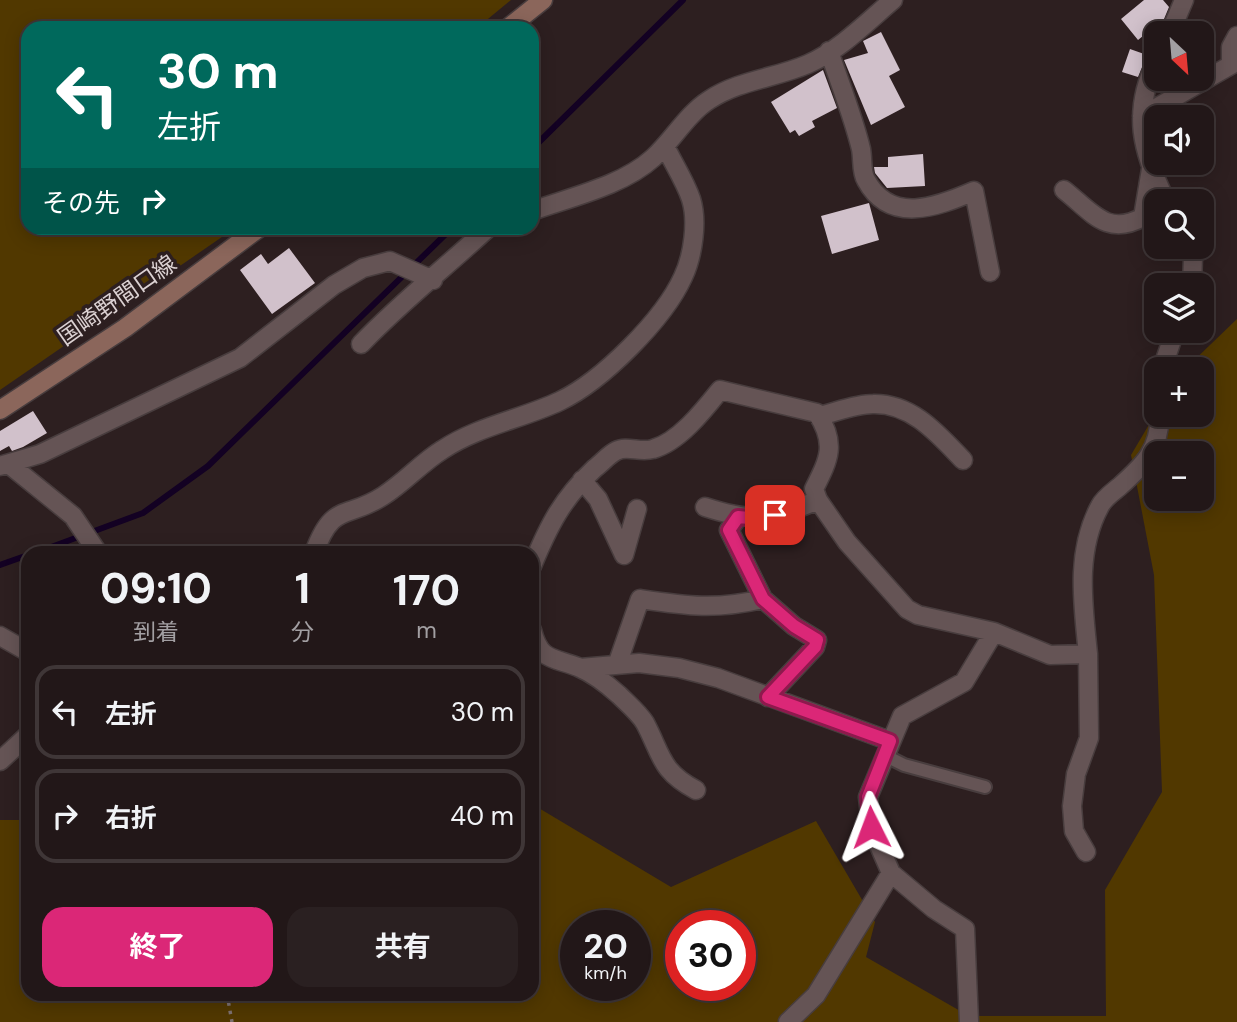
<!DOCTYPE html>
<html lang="ja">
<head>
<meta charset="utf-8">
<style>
	:root { --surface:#221718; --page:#2a2021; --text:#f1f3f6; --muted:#a29fa2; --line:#3f3637; --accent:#db2777 }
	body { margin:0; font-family:"DM Sans","Noto Sans JP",sans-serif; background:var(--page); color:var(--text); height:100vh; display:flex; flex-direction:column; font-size:26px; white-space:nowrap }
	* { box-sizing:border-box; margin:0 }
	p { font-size:23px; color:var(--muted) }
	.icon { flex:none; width:38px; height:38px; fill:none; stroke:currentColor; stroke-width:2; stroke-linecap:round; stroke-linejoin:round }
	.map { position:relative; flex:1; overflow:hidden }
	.drawer { position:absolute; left:21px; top:546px; width:518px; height:455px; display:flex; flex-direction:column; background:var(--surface); border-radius:21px; box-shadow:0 4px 18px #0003,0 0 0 2px var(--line) }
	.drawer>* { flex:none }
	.banner { position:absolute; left:21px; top:21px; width:518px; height:214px; border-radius:21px; box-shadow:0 4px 18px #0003,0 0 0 2px var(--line); background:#00695c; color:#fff; overflow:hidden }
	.needle { width:46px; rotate:154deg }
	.controls { position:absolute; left:1144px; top:21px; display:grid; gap:14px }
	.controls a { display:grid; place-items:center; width:70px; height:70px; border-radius:14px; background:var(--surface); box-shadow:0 4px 18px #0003,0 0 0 2px var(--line); font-size:35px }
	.speed { position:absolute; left:560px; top:910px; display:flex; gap:14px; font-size:35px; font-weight:700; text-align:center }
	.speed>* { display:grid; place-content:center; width:91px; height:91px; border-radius:50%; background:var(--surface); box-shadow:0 4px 18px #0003,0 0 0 2px var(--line); line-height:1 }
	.speed small { font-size:18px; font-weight:400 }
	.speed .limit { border:10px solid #d22; background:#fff; color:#111 }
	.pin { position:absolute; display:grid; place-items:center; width:60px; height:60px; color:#fff; margin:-30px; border-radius:14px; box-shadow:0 4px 10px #0006 }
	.me { position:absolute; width:77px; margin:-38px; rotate:357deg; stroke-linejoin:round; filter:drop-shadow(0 0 5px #0008) }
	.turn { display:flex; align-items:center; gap:24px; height:147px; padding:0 21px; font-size:32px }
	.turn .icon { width:91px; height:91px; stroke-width:2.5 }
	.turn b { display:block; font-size:49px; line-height:60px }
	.then { display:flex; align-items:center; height:66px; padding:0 21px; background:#0003; gap:14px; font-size:26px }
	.eta { display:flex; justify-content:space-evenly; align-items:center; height:119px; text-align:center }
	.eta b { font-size:42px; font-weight:700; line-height:49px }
	.action { display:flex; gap:14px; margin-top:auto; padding:14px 21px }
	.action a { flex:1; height:80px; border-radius:21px; background:var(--accent); color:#fff; font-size:28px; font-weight:700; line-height:80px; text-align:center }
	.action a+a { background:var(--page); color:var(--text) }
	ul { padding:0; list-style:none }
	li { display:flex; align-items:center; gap:21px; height:94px; margin:0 14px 10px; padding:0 7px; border:4px solid var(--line); border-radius:21px }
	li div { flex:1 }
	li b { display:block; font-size:26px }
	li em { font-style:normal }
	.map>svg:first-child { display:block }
	.green { fill:#513800; fill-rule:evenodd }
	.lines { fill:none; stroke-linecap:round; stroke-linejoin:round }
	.stream { stroke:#130123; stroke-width:6 }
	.building { fill:#d1c1cb }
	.lane-casing { stroke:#483d3e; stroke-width:16 }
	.street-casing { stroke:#483d3e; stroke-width:21 }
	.secondary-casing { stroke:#483d3e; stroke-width:21 }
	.path { stroke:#7d7172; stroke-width:3.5; stroke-dasharray:3.5 5; stroke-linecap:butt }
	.lane { stroke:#655455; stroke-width:12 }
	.street { stroke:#655455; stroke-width:18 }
	.secondary { stroke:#8b665b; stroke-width:18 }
	.route-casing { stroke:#8e194d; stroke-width:18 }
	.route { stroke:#db2777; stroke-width:12 }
	.labels { text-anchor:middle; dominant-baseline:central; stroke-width:7; stroke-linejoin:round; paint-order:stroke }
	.street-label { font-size:23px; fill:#dbd1d2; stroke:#2d1f20 }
</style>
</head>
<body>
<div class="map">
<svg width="1237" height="1022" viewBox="0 0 1237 1022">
	<rect width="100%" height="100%" fill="#2d1f20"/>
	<!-- green -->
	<path class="green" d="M 0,0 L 511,0 L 477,28 L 28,28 L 28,228 L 235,228 L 0,390 Z
		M 1237,319 L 1237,1022 L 0,1022 L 0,820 L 28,820 L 28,994 L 532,994 L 532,804 L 671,887 L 816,821 L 875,922 L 866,957 L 969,1016 L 1106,1016 L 1105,890 L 1162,792 L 1154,575 L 1131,455 L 1157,411 L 1157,415 L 1202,415 L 1202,369 L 1185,369 ZM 1157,453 L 1202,453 L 1202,499 L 1157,499 ZM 576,926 L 635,926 L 635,985 L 576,985 ZM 681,926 L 740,926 L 740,985 L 681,985 Z"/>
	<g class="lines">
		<!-- stream -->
		<path class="stream" d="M 532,149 L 683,0
			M 35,553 L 143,513 L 208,466 L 452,228
			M 0,565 L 28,555"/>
	</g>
	<!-- building -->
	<path class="building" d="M 1144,0 L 1163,0 L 1169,7 L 1164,19 L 1138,40 L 1121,19 Z
		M 881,32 L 900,70 L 889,76 L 905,107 L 871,125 L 844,60 L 868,53 L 863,41 Z
		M 1130,49 L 1147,55 L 1138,77 L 1122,72 Z
		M 823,70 L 837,108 L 812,121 L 815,127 L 799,136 L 795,130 L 790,133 L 771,102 Z
		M 923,154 L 925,186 L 887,188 L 875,173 L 874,167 L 888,167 L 888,157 Z
		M 869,203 L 879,240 L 832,254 L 821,216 Z
		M 289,248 L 315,283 L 272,314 L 240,270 L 261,254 L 268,264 Z
		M 33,411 L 47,433 L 23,447 L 12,451 L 9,446 L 0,451 L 0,431 Z"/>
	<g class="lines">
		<defs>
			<path id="lane" d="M 884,755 L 904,765 L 985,787"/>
			<path id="street" d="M 1170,33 L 1184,0
				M 1237,36 L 1231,47 L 1231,65 L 1237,61
				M 829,51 C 840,84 853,116 861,149 C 863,159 861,172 866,180 C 890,225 937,207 974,191 L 990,272
				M 1157,60 C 1131,112 1142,152 1166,201
				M 1142,116 L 1231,65
				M 1064,190 C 1092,212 1107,237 1143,217 L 1151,169
				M 532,211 C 571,197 622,186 653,158 C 672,141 687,114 709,100 C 739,80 776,78 808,64 C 840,50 867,22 893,0
				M 1189,247 L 1193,257 L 1192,285
				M 361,344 C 401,302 446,267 488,228
				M 1162,369 L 1175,331
				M 819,416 C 836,412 856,404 873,404 C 912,403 938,434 963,460
				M 10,465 L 73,516 L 98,553
				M 0,466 L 40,454 L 240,358 L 334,285 L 363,268 L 390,261 L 433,280
				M 582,480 L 598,499 L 624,555 L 637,509
				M 705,507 C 754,523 771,520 818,500 L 847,542 L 907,609 L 918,615 L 994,632
				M 738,517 L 729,530 L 763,599 L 794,626 L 817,640 L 815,647 L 768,697
				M 314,553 C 333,501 346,520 383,496 C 405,482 421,463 442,450 C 478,426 522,419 560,401 C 602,381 664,319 683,277 C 693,256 698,221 691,199 C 685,181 673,163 665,146
				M 532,566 C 549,525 562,499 595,468 C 602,463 608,455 616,451 C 627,445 640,453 653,449 C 679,442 704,410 720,390 L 817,413 C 837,444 829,459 814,489 L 818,500
				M 532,630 C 540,661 552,657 578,667 C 592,673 608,685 619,695 C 627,703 639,713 645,723 C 662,755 660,771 696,790
				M 0,636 L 28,652
				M 617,665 L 640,599 C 688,606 715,610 763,599
				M 580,668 L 639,663 L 679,668 L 718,678 L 890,741
				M 0,761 L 28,735
				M 1086,852 L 1074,831 L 1072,806 L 1076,774 L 1089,738 L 1088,654
				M 788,1022 L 816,995 L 891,873
				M 969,1022 L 965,929 L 934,909 L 891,873 L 871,827 L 868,797 L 902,716 L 964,682 L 994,632 L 1050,655 L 1088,654 C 1083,604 1075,552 1100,506 C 1104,498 1113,492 1119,487 C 1145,464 1159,450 1160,415"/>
			<path id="secondary" d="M 508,28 L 543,0
				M 0,410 L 125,328 L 259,228"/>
		</defs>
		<!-- lane casing -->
		<use href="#lane" class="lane-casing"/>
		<!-- street casing -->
		<use href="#street" class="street-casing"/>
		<!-- secondary casing -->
		<use href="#secondary" class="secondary-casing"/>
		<!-- path -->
		<path class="path" d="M 227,994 L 232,1022"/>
		<!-- lane -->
		<use href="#lane" class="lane"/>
		<!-- street -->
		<use href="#street" class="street"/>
		<!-- secondary -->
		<use href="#secondary" class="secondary"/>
	</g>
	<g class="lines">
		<defs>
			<path id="route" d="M 775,515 L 760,519 L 738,517 L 729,530 L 763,599 L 794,626 L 817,640 L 815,647 L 768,697 L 890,741 L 868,797 L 871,827"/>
		</defs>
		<!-- route casing -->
		<use href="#route" class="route-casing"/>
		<!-- route -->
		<use href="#route" class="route"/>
	</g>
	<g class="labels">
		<!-- street labels -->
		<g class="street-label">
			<text transform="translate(117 300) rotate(-35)">国崎野間口線</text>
		</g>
	</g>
</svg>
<div class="controls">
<a><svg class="needle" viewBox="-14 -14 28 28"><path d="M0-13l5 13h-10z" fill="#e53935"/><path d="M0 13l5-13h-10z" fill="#a29fa2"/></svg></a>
<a><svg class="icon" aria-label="sound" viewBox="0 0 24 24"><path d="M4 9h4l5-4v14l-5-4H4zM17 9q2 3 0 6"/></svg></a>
<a><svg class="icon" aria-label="search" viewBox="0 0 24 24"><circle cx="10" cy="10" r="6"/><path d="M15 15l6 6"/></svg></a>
<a><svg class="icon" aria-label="layers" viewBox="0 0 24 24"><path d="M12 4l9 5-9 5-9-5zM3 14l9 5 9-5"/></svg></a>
<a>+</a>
<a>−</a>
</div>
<div class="speed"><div>20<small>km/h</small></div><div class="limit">30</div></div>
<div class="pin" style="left:775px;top:515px;background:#d93025"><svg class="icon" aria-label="arrive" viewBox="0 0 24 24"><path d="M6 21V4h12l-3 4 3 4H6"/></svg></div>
<svg class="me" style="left:871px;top:827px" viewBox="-20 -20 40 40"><path d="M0-17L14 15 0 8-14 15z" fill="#db2777" stroke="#fff" stroke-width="4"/></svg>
<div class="banner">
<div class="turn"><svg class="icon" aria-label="left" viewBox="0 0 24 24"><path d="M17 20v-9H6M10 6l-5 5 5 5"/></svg><div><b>30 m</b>左折</div></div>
<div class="then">その先<svg class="icon" aria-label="right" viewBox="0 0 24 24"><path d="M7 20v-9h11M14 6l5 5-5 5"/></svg></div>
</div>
<section class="drawer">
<div class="eta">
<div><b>09:10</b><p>到着</p></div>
<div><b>1</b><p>分</p></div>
<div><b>170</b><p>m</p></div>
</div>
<ul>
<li><svg class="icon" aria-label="left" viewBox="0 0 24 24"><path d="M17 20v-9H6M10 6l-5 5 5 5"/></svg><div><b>左折</b></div><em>30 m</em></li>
<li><svg class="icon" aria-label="right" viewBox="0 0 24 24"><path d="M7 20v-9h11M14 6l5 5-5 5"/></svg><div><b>右折</b></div><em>40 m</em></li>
</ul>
<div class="action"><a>終了</a><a>共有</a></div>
</section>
</div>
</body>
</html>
